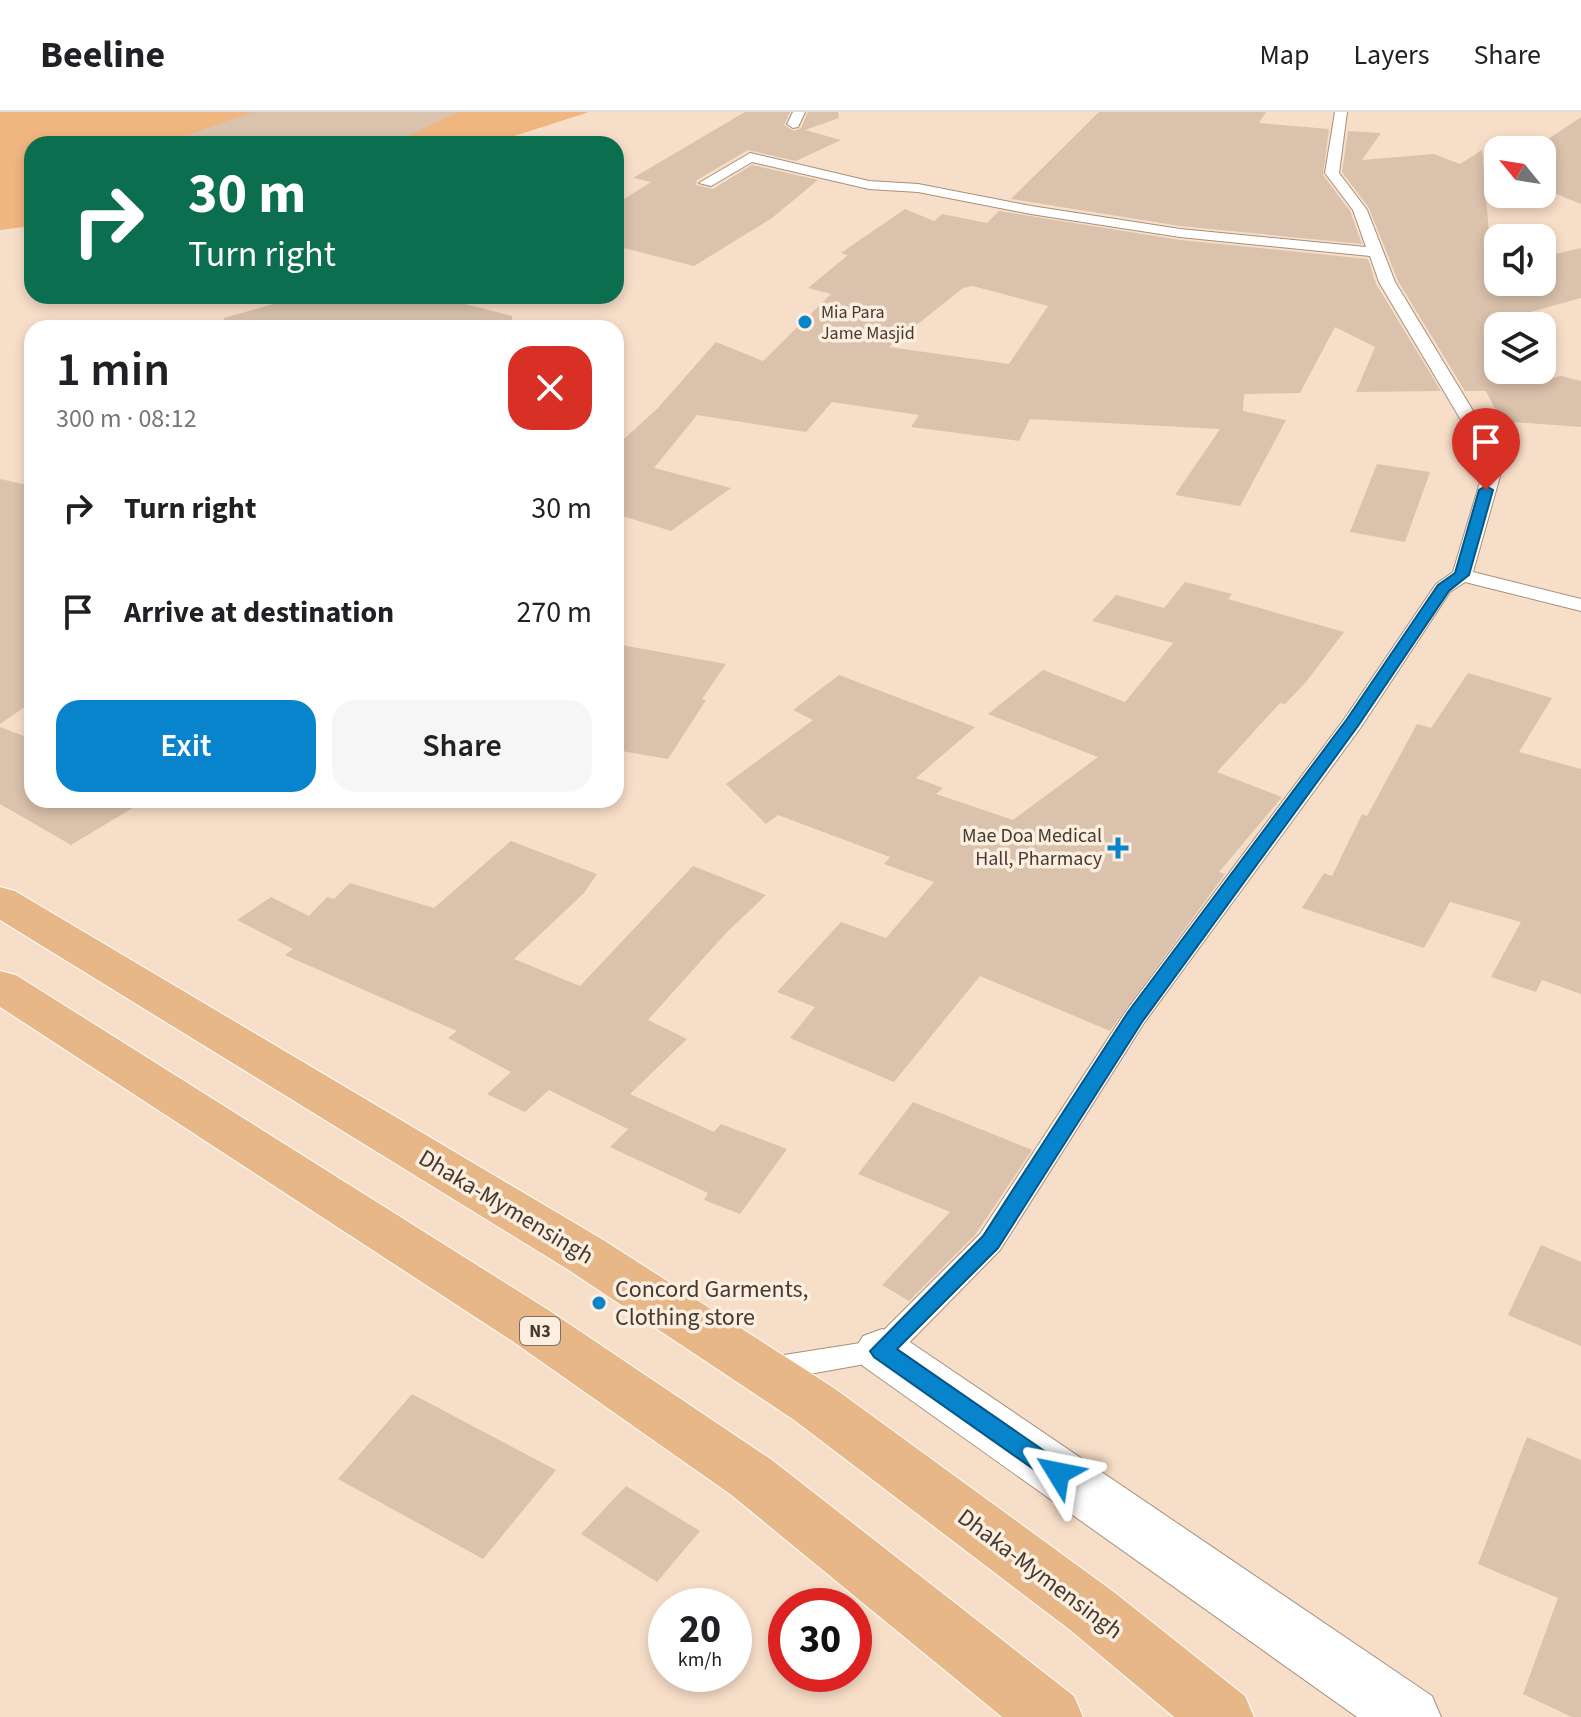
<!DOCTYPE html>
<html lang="en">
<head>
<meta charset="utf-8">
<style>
	:root { --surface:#fff; --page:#f6f6f6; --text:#202124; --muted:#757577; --line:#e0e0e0; --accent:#0784cc }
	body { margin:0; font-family:"Source Sans 3",sans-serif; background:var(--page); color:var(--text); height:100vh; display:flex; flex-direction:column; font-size:30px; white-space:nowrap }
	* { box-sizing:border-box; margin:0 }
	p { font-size:26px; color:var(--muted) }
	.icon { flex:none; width:44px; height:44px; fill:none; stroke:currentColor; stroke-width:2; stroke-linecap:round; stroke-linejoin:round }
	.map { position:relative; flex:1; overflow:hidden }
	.drawer { position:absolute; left:24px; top:208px; width:600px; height:488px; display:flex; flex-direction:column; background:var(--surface); border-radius:24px; box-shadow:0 4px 12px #0003 }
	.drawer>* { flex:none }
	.hud { position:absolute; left:24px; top:24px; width:600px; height:168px; border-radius:24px; box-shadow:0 4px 12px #0003; background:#0b6e4f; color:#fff; overflow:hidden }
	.needle { width:52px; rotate:300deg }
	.tools { position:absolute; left:1484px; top:24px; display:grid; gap:16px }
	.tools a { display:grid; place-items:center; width:72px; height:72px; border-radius:16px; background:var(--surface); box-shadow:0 4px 12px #0003; font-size:40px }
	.speed { position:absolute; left:648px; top:1476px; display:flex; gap:16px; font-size:40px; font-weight:700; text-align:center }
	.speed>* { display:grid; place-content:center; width:104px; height:104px; border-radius:50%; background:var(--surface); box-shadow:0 4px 12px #0003; line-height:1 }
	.speed small { font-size:20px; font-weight:400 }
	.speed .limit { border:12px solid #d22; background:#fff; color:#111 }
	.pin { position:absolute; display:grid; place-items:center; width:68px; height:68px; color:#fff; margin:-82px -34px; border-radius:50% 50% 50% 0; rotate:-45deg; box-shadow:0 0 8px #0007 }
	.pin .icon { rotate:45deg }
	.me { position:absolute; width:88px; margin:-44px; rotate:305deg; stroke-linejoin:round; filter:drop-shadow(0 0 6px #0008) }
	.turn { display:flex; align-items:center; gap:28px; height:168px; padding:0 32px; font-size:36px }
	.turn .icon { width:104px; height:104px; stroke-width:2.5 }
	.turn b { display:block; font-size:56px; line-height:68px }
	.round { display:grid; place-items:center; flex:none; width:84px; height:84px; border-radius:24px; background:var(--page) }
	.headline { display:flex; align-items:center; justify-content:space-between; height:136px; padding:0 32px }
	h1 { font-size:48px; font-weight:600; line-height:60px }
	.button { display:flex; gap:16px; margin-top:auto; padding:16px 32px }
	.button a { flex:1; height:92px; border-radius:24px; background:var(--accent); color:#fff; font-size:32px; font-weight:600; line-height:92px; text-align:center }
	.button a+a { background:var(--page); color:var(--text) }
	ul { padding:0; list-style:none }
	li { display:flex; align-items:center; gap:24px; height:104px; padding:0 32px }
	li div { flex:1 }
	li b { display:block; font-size:30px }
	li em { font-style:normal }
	header { display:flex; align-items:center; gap:48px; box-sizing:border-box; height:112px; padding:0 40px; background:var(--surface); border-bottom:2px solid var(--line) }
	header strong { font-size:38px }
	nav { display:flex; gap:44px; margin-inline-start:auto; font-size:28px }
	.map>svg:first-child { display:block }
	.green { fill:#f0b680 }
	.building { fill:#dac2ac; fill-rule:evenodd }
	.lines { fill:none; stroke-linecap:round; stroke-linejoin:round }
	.service-casing { stroke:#a7907c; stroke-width:2 }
	.minor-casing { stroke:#a7907c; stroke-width:2 }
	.trunk-casing { stroke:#fff; stroke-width:2 }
	.service { fill:#fff; fill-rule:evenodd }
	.minor { fill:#fff; fill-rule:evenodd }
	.trunk { fill:#e8b787; fill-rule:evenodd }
	.route { fill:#0784cc; stroke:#055685; stroke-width:2 }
	.poi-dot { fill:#0784cc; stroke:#fdeee0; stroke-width:3 }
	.labels { text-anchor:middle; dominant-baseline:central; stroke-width:7; stroke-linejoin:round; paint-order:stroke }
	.far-poi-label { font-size:18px; fill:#443a31; stroke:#fdeee0; text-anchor:start }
	.shield { fill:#fdeee0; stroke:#7c7066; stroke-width:2 }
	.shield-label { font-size:18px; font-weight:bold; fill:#443a31 }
	.poi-label { font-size:20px; fill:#443a31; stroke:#fdeee0; text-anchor:end }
	.near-street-label { font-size:24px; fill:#443a31; stroke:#fdeee0 }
	.near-poi-label { font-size:24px; fill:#443a31; stroke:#fdeee0; text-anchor:start }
</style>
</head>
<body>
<header>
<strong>Beeline</strong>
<nav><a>Map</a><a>Layers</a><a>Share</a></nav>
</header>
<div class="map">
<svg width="1581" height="1605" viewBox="0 0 1581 1605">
	<rect width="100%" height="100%" fill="#f7dec8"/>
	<!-- green -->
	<path class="green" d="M 0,0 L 589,0 L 489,32 L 32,32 L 32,114 L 0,118 Z"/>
	<!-- building -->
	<path class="building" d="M 253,0 L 459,0 L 391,32 L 177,32 L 176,27 Z
		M 745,0 L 790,0 L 784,13 L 794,19 L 801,16 L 808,0 L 838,0 L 839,6 L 805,18 L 841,28 L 796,49 L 748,38 L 697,68 L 696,73 L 713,77 L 752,53 L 818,68 L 772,106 L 694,154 L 616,134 L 616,92 L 651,70 L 633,66 Z
		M 1099,0 L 1266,0 L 1259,11 L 1329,17 L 1323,63 L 1350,99 L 1362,132 L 1180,114 L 1011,87 Z
		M 1581,5 L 1581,92 L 1542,76 L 1542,38 L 1532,38 Z
		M 1348,19 L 1381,21 L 1362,48 L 1434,42 L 1460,52 L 1482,38 L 1492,156 L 1498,154 L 1498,170 L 1542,170 L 1542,145 L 1581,136 L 1581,186 L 1505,207 L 1509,214 L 1498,214 L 1498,258 L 1535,258 L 1541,268 L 1561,264 L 1581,269 L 1581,315 L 1501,309 L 1486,279 L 1465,279 L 1398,169 L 1369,96 L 1342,60 Z
		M 905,97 L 934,109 L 942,102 L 987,111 L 999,99 L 1180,128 L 1368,147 L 1376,172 L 1441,279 L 1356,280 L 1375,235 L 1335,215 L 1300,281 L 1244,282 L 1243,299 L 1286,308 L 1240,394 L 1175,383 L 1220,317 L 1030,307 L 1019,329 L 911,315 L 919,303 L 832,290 L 806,320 L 697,303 L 654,356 L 731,376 L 671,419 L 616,402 L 616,334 L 657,297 L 716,230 L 763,249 L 831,182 L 808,176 L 848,143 L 841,141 ZM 973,174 L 1048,194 L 1009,252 L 889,235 L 963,176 Z
		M 302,184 L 434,184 L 512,204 L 511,216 L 225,216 L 224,206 Z
		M 1377,352 L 1430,360 L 1405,430 L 1350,420 Z
		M 0,367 L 32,374 L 32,590 L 0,612 Z
		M 1185,470 L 1232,482 L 1228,487 L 1344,520 L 1306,570 L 1285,592 L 1280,591 L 1217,660 L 1282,685 L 1219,760 L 1225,762 L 1110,919 L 980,864 L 894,970 L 790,926 L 815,895 L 777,880 L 841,810 L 886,826 L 934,770 L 884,752 L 890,745 L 778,703 L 766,712 L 726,672 L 813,608 L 793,598 L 839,563 L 975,615 L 916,666 L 943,676 L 936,682 L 1013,708 L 1098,645 L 988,602 L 1043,558 L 1125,590 L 1173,531 L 1092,509 L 1116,483 L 1164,496 Z
		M 616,532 L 726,552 L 702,587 L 706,588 L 668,647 L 616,638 Z
		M 1468,561 L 1552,586 L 1519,640 L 1581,657 L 1581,882 L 1542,868 L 1536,880 L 1491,865 L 1521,810 L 1450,790 L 1424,836 L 1302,796 L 1324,761 L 1332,764 L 1362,702 L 1367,704 L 1417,612 L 1431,616 Z
		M 0,615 L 32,627 L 32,688 L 146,688 L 71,733 L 0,692 Z
		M 511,729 L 597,762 L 584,781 L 514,847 L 580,874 L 693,754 L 766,783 L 726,821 L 648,908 L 687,927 L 630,982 L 714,1020 L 721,1012 L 787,1037 L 740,1102 L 704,1088 L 708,1081 L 610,1035 L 628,1017 L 549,978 L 525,1000 L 487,982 L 511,960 L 448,926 L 457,919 L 285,843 L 293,837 L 237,808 L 271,785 L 309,804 L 327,785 L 334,787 L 350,771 L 434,796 Z
		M 913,990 L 1032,1038 L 975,1123 L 909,1189 L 882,1173 L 950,1100 L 858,1062 Z
		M 1541,1133 L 1581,1150 L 1581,1234 L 1508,1203 Z
		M 412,1282 L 556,1358 L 483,1447 L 338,1367 Z
		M 1527,1325 L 1581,1348 L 1581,1605 L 1572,1605 L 1523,1582 L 1558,1486 L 1478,1452 Z
		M 626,1374 L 700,1419 L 657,1470 L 581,1422 Z"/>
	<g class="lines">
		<defs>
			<path id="service" d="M 793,0 L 805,0 L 798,15 L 793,16 L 787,12 Z
				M 1335,0 L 1347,0 L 1339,61 L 1367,98 L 1395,170 L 1504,350 L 1473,460 L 1581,487 L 1581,499 L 1465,470 L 1450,480 L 1361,615 L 1144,911 L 1000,1138 L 893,1247 L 765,1270 L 754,1267 L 750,1258 L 754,1249 L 765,1246 L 873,1229 L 980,1122 L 1126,899 L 1345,606 L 1436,472 L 1453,460 L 1486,350 L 1379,170 L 1370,144 L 1180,125 L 1031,102 L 918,80 L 869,77 L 752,50 L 711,74 L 699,71 L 750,41 L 869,69 L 918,72 L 1031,94 L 1180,117 L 1366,135 L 1353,98 L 1325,61 Z"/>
			<path id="minor" d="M 882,1217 L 901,1224 L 1432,1584 L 1441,1605 L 1357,1605 L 863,1254 L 854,1239 L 863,1224 Z"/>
			<path id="trunk" d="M 0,775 L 15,779 L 605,1129 L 834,1276 L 1114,1480 L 1245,1584 L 1254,1605 L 1174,1605 L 1070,1518 L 794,1308 L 567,1157 L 0,808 Z
				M 0,859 L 16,863 L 550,1199 L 772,1348 L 1074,1584 L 1083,1605 L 1002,1605 L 730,1382 L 512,1229 L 0,895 Z"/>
		</defs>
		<!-- service casing -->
		<use href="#service" class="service-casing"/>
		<!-- minor casing -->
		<use href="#minor" class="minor-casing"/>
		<!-- trunk casing -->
		<use href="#trunk" class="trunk-casing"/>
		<!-- service -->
		<use href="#service" class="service"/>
		<!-- minor -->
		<use href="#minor" class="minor"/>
		<!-- trunk -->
		<use href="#trunk" class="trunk"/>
	</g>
	<!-- route -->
	<path class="route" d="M 1486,374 L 1493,378 L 1469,463 L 1449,479 L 1358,614 L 1142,910 L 998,1136 L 897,1237 L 1066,1354 L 1070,1361 L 1066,1368 L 1058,1371 L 1049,1368 L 874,1245 L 870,1239 L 983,1124 L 1128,900 L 1347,607 L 1438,473 L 1455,461 L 1479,378 Z"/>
	<!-- markers -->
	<g class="poi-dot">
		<circle cx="805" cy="210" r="8"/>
		<path d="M1114 724h8v8h8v8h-8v8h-8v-8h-8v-8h8z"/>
		<circle cx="599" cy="1191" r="8"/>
	</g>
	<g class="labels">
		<!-- far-poi labels -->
		<g class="far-poi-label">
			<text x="821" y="200">Mia Para<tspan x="821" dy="21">Jame Masjid</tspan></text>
		</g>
		<!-- shield labels -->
		<rect class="shield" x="520" y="1205" width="40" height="28" rx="6"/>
		<g class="shield-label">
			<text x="540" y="1219">N3</text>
		</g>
		<!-- poi labels -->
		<g class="poi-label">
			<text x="1102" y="724">Mae Doa Medical<tspan x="1102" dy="23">Hall, Pharmacy</tspan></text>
		</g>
		<!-- near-street labels -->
		<g class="near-street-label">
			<text transform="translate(506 1095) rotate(31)">Dhaka-Mymensingh</text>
			<text transform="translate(1040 1462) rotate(37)">Dhaka-Mymensingh</text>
		</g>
		<!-- near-poi labels -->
		<g class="near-poi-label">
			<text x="615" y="1177">Concord Garments,<tspan x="615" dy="28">Clothing store</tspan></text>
		</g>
	</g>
</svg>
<div class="tools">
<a><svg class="needle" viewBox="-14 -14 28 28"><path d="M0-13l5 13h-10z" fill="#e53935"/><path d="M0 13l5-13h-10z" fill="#757577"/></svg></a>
<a><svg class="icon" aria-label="sound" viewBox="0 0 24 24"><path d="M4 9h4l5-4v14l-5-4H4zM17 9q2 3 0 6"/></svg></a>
<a><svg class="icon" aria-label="layers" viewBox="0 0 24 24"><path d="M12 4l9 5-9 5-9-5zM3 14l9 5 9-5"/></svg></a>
</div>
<div class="speed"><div>20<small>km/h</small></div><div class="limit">30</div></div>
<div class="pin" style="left:1486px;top:378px;background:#d93025"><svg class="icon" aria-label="arrive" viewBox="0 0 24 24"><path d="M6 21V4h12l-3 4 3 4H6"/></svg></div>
<svg class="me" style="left:1058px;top:1361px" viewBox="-20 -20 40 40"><path d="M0-17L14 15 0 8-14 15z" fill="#0784cc" stroke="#fff" stroke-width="4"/></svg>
<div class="hud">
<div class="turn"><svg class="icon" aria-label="right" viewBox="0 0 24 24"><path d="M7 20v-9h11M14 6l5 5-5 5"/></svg><div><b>30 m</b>Turn right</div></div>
</div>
<section class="drawer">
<div class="headline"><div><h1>1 min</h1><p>300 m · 08:12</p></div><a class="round" style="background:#d93025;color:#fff"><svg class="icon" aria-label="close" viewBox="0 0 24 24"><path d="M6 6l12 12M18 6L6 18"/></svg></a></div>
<ul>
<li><svg class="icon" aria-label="right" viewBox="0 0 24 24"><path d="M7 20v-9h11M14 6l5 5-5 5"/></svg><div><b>Turn right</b></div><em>30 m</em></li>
<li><svg class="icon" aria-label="arrive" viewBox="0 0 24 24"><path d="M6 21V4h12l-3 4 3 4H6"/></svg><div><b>Arrive at destination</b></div><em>270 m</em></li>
</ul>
<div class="button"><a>Exit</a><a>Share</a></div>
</section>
</div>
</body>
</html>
